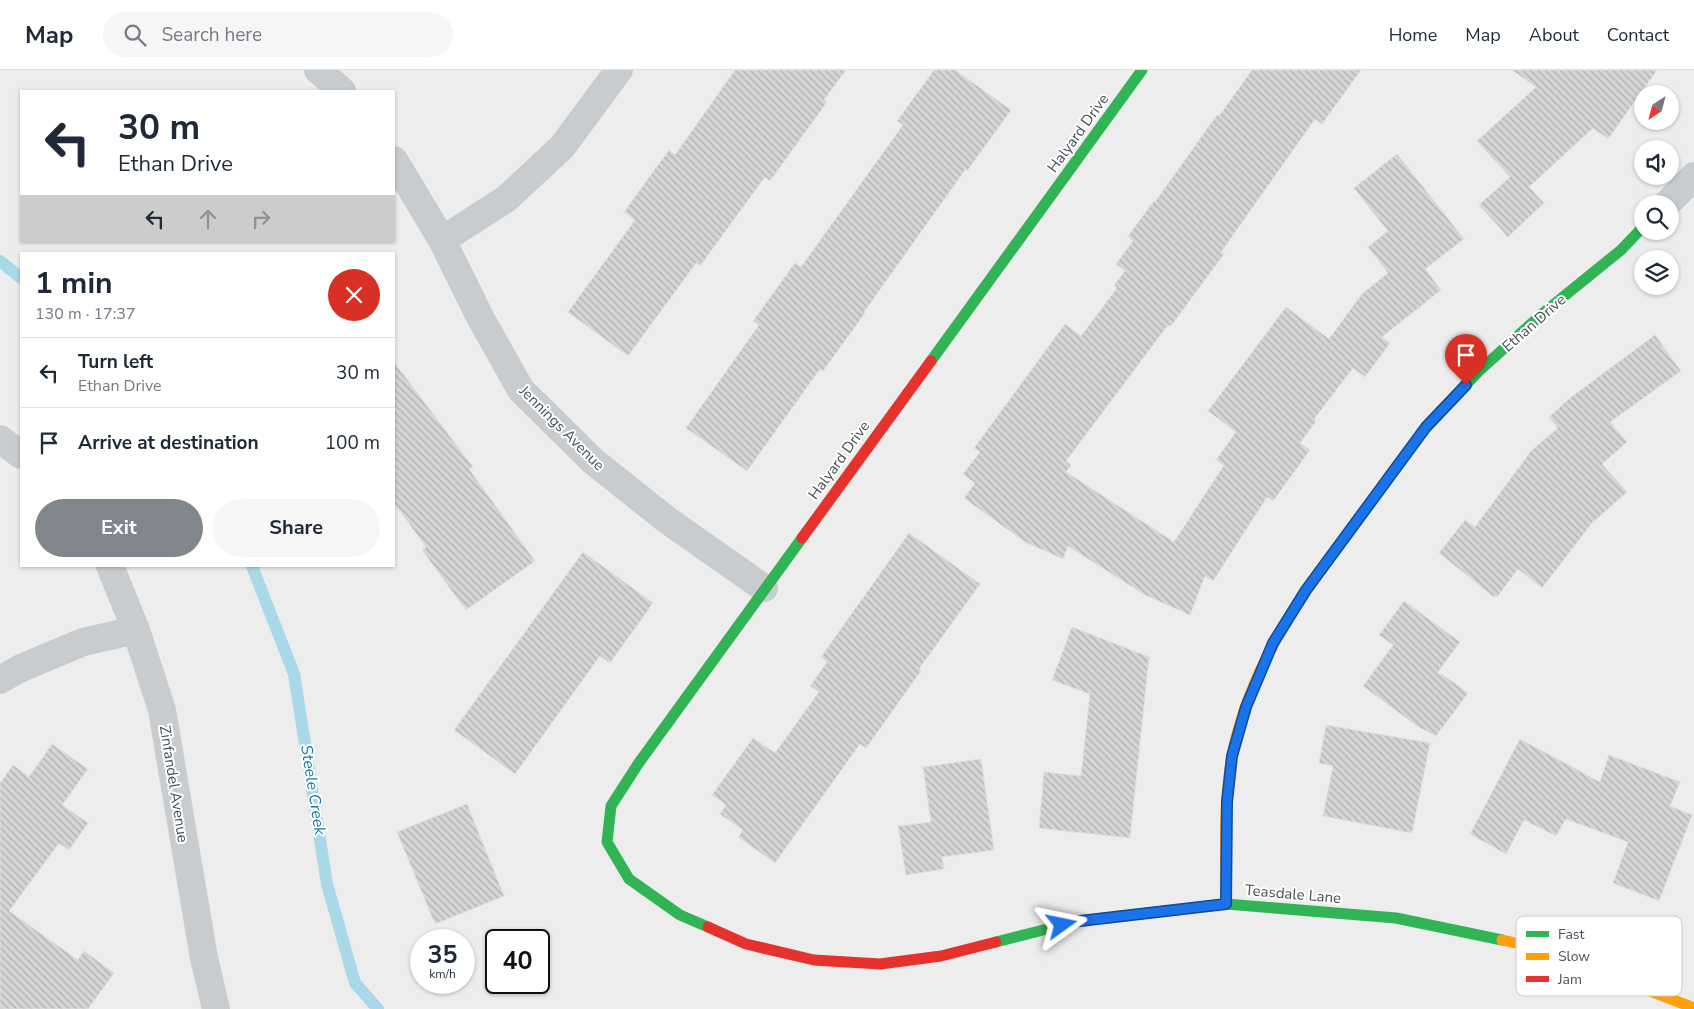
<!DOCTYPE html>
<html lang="en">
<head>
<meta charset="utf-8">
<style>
	:root { --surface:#fff; --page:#f6f6f7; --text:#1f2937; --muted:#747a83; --line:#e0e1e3; --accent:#81868c }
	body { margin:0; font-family:"Nunito Sans",sans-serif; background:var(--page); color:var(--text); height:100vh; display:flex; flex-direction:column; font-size:19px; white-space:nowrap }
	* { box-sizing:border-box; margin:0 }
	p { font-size:16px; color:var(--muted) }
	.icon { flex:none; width:28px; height:28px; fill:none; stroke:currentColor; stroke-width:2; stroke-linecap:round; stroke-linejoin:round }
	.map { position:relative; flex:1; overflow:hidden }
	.panel { position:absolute; left:20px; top:182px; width:375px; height:315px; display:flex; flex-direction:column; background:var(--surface); border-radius:0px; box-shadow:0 1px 4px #0004 }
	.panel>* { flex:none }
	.top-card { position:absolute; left:20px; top:20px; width:375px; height:152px; border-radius:0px; box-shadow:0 1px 4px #0004; background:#fff; color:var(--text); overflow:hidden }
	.needle { width:32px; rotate:216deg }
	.buttons { position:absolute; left:1634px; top:15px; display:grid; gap:10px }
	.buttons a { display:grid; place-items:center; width:45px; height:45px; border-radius:50%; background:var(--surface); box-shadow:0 1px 4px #0004; font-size:25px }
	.speed { position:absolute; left:410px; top:859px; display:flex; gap:10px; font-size:25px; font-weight:700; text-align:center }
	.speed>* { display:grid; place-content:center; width:65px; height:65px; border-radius:50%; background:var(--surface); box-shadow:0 1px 4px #0004; line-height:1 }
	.speed small { font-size:12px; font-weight:400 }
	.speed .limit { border:2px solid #111; border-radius:8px; background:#fff; color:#111 }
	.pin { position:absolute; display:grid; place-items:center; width:42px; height:42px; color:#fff; margin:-51px -21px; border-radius:50% 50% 50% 0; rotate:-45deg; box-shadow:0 0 5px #0007 }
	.pin .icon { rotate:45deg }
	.me { position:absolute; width:55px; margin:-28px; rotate:78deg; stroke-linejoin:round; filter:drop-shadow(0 0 4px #0008) }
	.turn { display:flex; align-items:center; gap:18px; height:105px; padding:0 15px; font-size:22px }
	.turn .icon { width:65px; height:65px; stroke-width:2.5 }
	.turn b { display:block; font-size:35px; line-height:42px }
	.lanes { display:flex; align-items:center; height:48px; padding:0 15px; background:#0003; justify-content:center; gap:25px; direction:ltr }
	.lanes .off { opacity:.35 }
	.round { display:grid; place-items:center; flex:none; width:52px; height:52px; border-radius:26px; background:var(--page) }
	.summary { display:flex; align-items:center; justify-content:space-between; height:85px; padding:0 15px }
	h1 { font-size:30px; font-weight:700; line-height:38px }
	.primary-button { display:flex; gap:10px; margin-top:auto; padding:10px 15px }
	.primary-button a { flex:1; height:58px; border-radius:30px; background:var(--accent); color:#fff; font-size:20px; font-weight:700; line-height:58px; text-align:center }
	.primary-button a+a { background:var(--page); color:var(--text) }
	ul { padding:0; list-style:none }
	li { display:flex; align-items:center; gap:15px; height:70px; padding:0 15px; border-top:1px solid var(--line) }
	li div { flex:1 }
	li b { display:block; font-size:19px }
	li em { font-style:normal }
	header { display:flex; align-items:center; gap:30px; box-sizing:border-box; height:70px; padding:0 25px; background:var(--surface); border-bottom:1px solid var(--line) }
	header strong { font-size:24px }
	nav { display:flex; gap:28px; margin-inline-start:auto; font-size:18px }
	.search { width:350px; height:45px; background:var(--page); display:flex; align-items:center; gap:12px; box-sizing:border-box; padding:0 18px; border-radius:28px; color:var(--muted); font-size:19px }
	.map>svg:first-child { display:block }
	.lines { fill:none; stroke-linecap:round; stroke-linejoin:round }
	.stream { stroke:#a9d8e8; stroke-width:12 }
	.building { fill:url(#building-back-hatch); stroke:#dfdfe0 }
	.street { stroke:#c9ccce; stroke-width:28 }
	.fast { stroke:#30b455; stroke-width:11 }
	.slow { stroke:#ff9f0a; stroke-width:11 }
	.jam { stroke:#e5322d; stroke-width:11 }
	.route-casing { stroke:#114b97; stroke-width:12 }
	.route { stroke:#1a73e8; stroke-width:9 }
	.labels { text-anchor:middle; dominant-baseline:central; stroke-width:4; stroke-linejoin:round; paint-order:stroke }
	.street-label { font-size:15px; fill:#464f58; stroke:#fff }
	.water-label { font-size:16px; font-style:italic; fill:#137a9e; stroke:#fff }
	.key { fill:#fff; stroke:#c8cacd; stroke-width:1 }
	.key-label { font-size:14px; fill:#464f58 }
</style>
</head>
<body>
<header>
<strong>Map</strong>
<div class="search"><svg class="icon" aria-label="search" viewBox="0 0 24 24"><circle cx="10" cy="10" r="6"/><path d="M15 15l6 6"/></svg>Search here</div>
<nav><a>Home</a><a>Map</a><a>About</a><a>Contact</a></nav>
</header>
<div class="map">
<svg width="1694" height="939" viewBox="0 0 1694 939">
	<defs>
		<pattern id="building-back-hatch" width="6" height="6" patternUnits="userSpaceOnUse" patternTransform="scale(1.25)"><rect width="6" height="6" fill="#d5d5d7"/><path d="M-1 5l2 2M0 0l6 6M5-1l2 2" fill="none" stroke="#afafb1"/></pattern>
	</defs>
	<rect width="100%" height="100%" fill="#eeeded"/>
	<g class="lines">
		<!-- stream -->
		<path class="stream" d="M 0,191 L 21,208
			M 252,496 L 294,604 L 327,814 L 355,913 L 378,939"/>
	</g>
	<!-- building -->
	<path class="building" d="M 735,0 L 846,0 L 824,30 L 827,32 L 770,111 L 765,107 L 700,196 L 696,193 L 628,286 L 568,242 L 635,150 L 624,142 L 669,80 L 675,85 Z
		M 934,0 L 955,0 L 1011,40 L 967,101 L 965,100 L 864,242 L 865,243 L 823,301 L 820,299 L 747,401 L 686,358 L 759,255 L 753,251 L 795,193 L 801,197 L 903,55 L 897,51 Z
		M 1252,0 L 1361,0 L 1322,54 L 1315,49 L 1221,182 L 1224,184 L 1171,256 L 1168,255 L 1066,391 L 1071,395 L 1066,402 L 1174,472 L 1224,395 L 1216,390 L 1236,362 L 1208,341 L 1286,237 L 1329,269 L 1362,224 L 1388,203 L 1368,177 L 1388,161 L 1354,118 L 1397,84 L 1464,169 L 1425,199 L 1441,220 L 1382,267 L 1390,273 L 1365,307 L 1353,298 L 1314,349 L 1316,351 L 1300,373 L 1310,380 L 1273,431 L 1267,427 L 1213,511 L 1205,506 L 1190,545 L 1145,525 L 1068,476 L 1063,489 L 1025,472 L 964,428 L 975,413 L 963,404 L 980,382 L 974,378 L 1065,254 L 1081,266 L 1117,218 L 1114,215 L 1125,201 L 1116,194 L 1133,171 L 1128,166 L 1154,131 L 1155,132 L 1217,45 L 1219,46 Z
		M 1512,0 L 1657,0 L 1608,69 L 1593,58 L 1529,117 L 1544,133 L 1508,167 L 1479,135 L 1510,107 L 1477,71 L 1536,17 Z
		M 1655,265 L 1681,301 L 1610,352 L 1627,372 L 1602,394 L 1627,422 L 1592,453 L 1542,518 L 1518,499 L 1497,527 L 1495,525 L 1494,527 L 1439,483 L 1465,450 L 1475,457 L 1531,381 L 1558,358 L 1549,347 L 1570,328 Z
		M 394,292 L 473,397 L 469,399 L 535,491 L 466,540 L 422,480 L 426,477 L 394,433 Z
		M 909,463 L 980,514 L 919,599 L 921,601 L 866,678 L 860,674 L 775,793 L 738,767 L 743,760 L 720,744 L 726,735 L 712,725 L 753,668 L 775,683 L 819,622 L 810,616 L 827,592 L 821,587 Z
		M 583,482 L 653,533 L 610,593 L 600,586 L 515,704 L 454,660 Z
		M 1404,531 L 1460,572 L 1437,603 L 1443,605 L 1468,623 L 1436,666 L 1417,656 L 1363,616 L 1393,575 L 1379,565 Z
		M 1072,557 L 1149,587 L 1130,768 L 1039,758 L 1044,702 L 1081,706 L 1090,624 L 1052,610 Z
		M 1326,655 L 1430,673 L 1412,763 L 1323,746 L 1333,696 L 1319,693 Z
		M 1520,669 L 1600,712 L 1609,685 L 1680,712 L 1670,736 L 1692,745 L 1659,831 L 1613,813 L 1628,772 L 1566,749 L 1556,766 L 1524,750 L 1506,784 L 1470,764 Z
		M 52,674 L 88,699 L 62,735 L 88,753 L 69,780 L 59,773 L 9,841 L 78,890 L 84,881 L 114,903 L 88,939 L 0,939 L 0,713 L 13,695 L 29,707 Z
		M 981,689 L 994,780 L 942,787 L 944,799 L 906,805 L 898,756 L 931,752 L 923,697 Z
		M 467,734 L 504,826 L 435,854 L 397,762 Z"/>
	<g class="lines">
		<!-- street -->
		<path class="street" d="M 318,0 L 342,21
			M 394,90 L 442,170 L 481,249 L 521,320 L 593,391 L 667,450 L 764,518
			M 1667,134 L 1694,106
			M 442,170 L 506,129 L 562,77 L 619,0
			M 0,369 L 21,385
			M 110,496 L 136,560 L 162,640 L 204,888 L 216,939
			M 0,610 L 19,599 L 83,572 L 136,560"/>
		<!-- fast -->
		<path class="fast" d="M 931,291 L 1142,0
			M 1322,499 L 1426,357 L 1479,301 L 1542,244 L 1621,180 L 1642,158
			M 708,857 L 680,845 L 629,809 L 607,772 L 611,736 L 638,694 L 802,468
			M 996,872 L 1079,851 L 1226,834 L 1396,848 L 1502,870"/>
		<!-- slow -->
		<path class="slow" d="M 1226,834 C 1226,785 1223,734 1232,686 C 1245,618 1281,554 1322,499
			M 1502,870 L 1542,879 L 1694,938"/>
		<!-- jam -->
		<path class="jam" d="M 802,468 L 931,291
			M 708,857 L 746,874 L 814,890 L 880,894 L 941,886 L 996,872"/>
	</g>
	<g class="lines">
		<defs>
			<path id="route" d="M 1062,855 L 1080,851 L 1226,834 L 1227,732 L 1232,686 L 1246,637 L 1273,573 L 1306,520 L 1426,357 L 1466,315"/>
		</defs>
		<!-- route casing -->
		<use href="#route" class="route-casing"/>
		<!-- route -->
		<use href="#route" class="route"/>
	</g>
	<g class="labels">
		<!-- street labels -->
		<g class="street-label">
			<text transform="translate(1078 63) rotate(-54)">Halyard Drive</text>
			<text transform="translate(1534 253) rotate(-41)">Ethan Drive</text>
			<text transform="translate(562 358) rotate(45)">Jennings Avenue</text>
			<text transform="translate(839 390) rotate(-54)">Halyard Drive</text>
			<text transform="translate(174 714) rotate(81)">Zinfandel Avenue</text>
			<text transform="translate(1293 824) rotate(5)">Teasdale Lane</text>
		</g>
		<!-- water labels -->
		<g class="water-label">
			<text transform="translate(313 720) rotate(81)">Steele Creek</text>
		</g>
	</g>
	<!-- legend -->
	<rect x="1516" y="846" width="166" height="80" rx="8" class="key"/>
	<rect x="1526" y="861" width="23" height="6" fill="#30b455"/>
	<rect x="1526" y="883" width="23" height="7" fill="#ff9f0a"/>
	<rect x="1526" y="906" width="23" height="6" fill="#e5322d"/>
	<g class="key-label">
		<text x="1558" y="869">Fast</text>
		<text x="1558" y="891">Slow</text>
		<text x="1558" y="914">Jam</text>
	</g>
</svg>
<div class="buttons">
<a><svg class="needle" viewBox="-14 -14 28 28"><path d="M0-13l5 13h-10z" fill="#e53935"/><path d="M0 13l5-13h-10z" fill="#747a83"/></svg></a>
<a><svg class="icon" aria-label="sound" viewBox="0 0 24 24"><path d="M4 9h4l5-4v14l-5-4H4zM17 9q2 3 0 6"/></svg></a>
<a><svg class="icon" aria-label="search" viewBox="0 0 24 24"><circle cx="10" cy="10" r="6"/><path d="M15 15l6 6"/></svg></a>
<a><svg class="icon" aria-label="layers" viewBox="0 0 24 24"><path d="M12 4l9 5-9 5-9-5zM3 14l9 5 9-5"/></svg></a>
</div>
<div class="speed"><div>35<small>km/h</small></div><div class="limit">40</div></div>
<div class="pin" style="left:1466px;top:315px;background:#d93025"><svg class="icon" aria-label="arrive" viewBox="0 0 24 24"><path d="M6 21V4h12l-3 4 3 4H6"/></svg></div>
<svg class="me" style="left:1062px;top:855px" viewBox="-20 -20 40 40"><path d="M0-17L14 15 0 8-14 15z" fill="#1a73e8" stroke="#fff" stroke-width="4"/></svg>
<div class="top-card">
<div class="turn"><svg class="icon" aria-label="left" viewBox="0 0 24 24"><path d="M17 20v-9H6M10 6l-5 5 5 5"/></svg><div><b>30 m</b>Ethan Drive</div></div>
<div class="lanes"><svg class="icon" aria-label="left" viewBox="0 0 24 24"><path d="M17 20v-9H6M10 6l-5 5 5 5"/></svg><svg class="icon off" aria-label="ahead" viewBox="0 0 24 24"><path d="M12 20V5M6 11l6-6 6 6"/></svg><svg class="icon off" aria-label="right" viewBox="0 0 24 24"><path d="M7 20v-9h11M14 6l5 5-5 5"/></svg></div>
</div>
<section class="panel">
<div class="summary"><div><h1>1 min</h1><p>130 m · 17:37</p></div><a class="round" style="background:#d93025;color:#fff"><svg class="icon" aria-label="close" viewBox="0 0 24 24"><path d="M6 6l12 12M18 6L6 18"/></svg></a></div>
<ul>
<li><svg class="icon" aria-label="left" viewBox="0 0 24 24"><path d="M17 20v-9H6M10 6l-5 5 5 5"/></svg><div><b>Turn left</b><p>Ethan Drive</p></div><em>30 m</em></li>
<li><svg class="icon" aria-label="arrive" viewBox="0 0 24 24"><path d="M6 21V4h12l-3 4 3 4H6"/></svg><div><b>Arrive at destination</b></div><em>100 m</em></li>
</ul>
<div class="primary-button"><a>Exit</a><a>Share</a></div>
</section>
</div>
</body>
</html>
